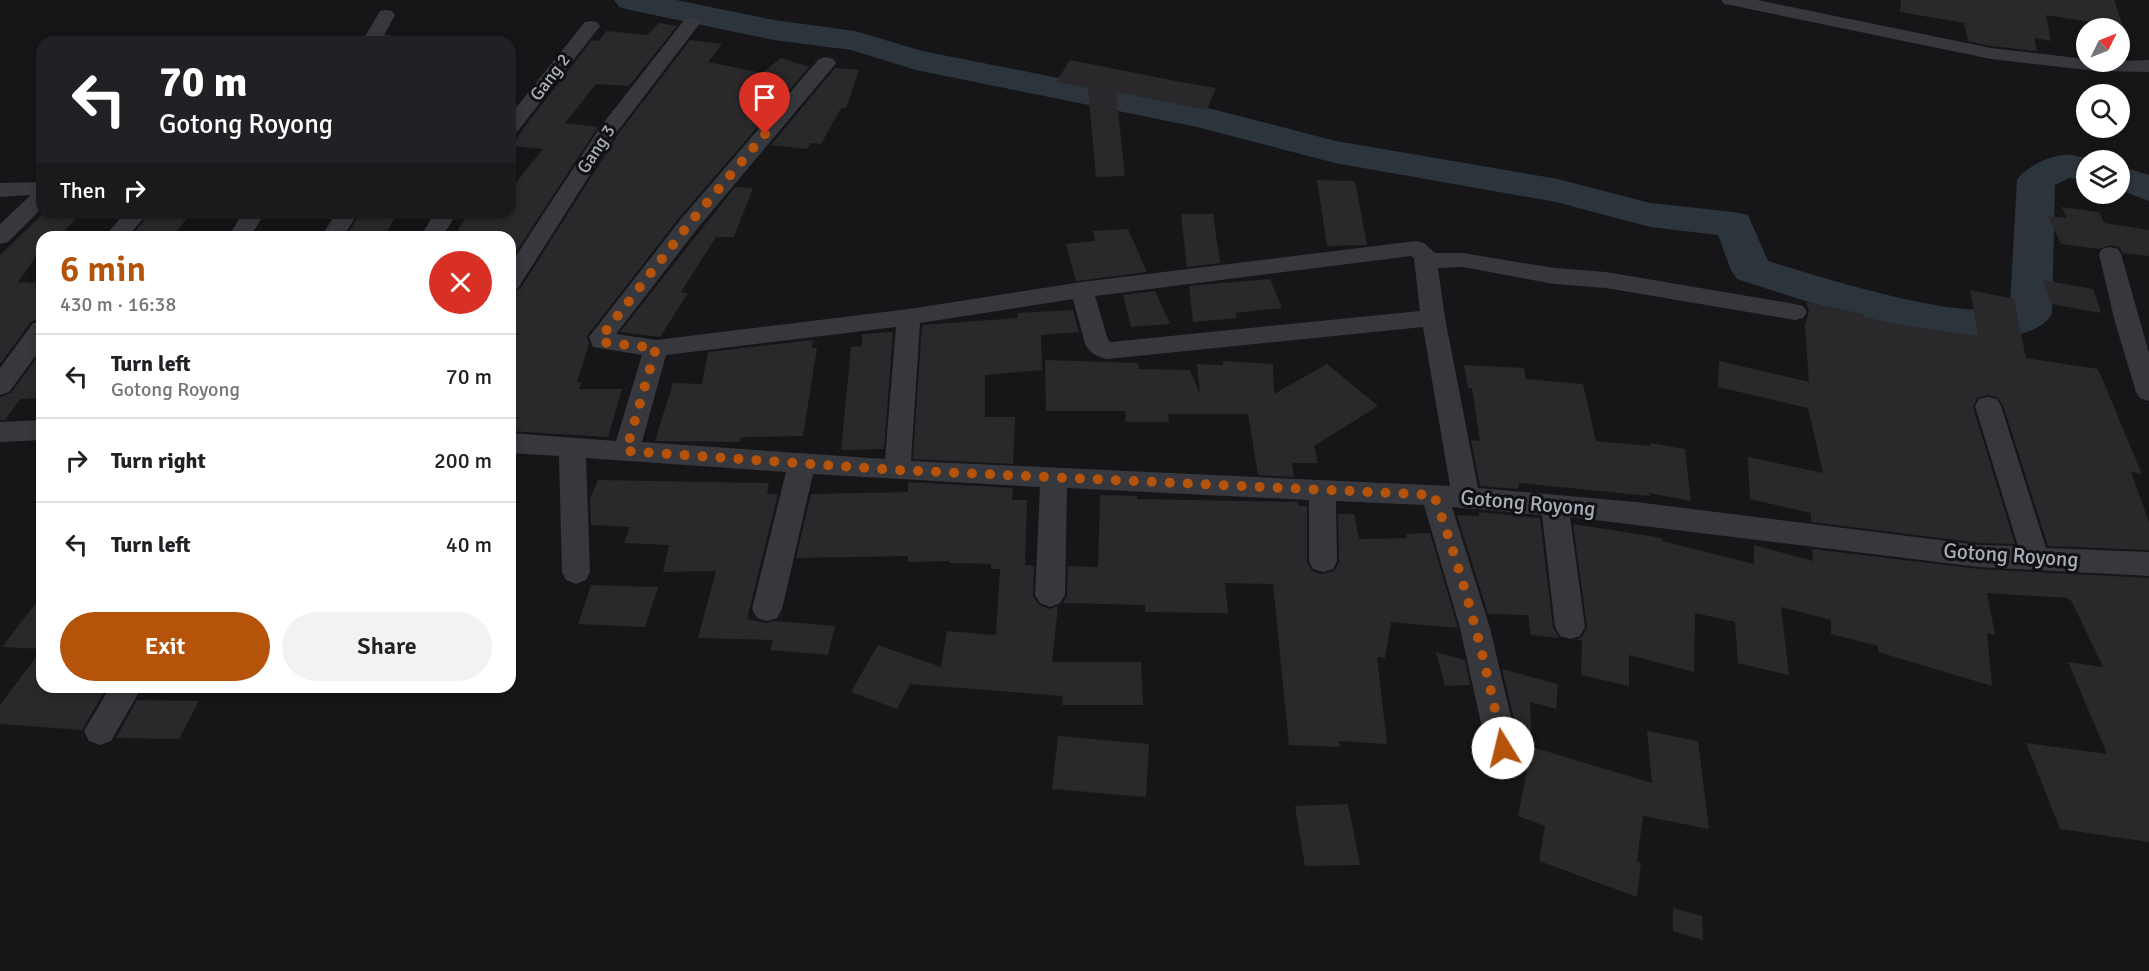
<!DOCTYPE html>
<html lang="en">
<head>
<meta charset="utf-8">
<style>
	:root { --surface:#fff; --page:#f2f2f2; --text:#202124; --muted:#757577; --line:#e0e0e0; --accent:#b45309 }
	body { margin:0; font-family:Signika,sans-serif; background:var(--page); color:var(--text); height:100vh; display:flex; flex-direction:column; font-size:22px; white-space:nowrap }
	* { box-sizing:border-box; margin:0 }
	p { font-size:20px; color:var(--muted) }
	.icon { flex:none; width:33px; height:33px; fill:none; stroke:currentColor; stroke-width:2; stroke-linecap:round; stroke-linejoin:round }
	.map { position:relative; flex:1; overflow:hidden }
	.side { position:absolute; left:36px; top:231px; width:480px; height:462px; display:flex; flex-direction:column; background:var(--surface); border-radius:18px; box-shadow:0 3px 9px #0003 }
	.side>* { flex:none }
	.banner { position:absolute; left:36px; top:36px; width:480px; height:183px; border-radius:18px; box-shadow:0 3px 9px #0003; background:#202124; color:#fff; overflow:hidden }
	.needle { width:39px; rotate:47deg }
	.tools { position:absolute; left:2076px; top:18px; display:grid; gap:12px }
	.tools a { display:grid; place-items:center; width:54px; height:54px; border-radius:50%; background:var(--surface); box-shadow:0 3px 9px #0003; font-size:30px }
	.pin { position:absolute; display:grid; place-items:center; width:51px; height:51px; color:#fff; margin:-62px -26px; border-radius:50% 50% 50% 0; rotate:-45deg; box-shadow:0 0 6px #0007 }
	.pin .icon { rotate:45deg }
	.me { position:absolute; width:66px; margin:-33px; rotate:351deg; stroke-linejoin:round; filter:drop-shadow(0 0 4px #0008) }
	.turn { display:flex; align-items:center; gap:21px; height:126px; padding:0 24px; font-size:27px }
	.turn .icon { width:78px; height:78px; stroke-width:2.5 }
	.turn b { display:block; font-size:42px; line-height:51px }
	.then { display:flex; align-items:center; height:57px; padding:0 24px; background:#0003; gap:12px; font-size:22px }
	.round { display:grid; place-items:center; flex:none; width:63px; height:63px; border-radius:32px; background:var(--page) }
	.overview { display:flex; align-items:center; justify-content:space-between; height:102px; padding:0 24px }
	h1 { font-size:36px; font-weight:600; line-height:45px; color:var(--accent) }
	.primary-button { display:flex; gap:12px; margin-top:auto; padding:12px 24px }
	.primary-button a { flex:1; height:69px; border-radius:36px; background:var(--accent); color:#fff; font-size:24px; font-weight:600; line-height:69px; text-align:center }
	.primary-button a+a { background:var(--page); color:var(--text) }
	ul { padding:0; list-style:none }
	li { display:flex; align-items:center; gap:18px; height:84px; padding:0 24px; border-top:2px solid var(--line) }
	li div { flex:1 }
	li b { display:block; font-size:22px }
	li em { font-style:normal }
	.map>svg:first-child { display:block }
	.lines { fill:none; stroke-linecap:round; stroke-linejoin:round }
	.river { fill:#2c353c; fill-rule:evenodd }
	.building { fill:#29292c }
	.minor { fill:#37383d; fill-rule:evenodd }
	.route { stroke:#b45309; stroke-width:10; stroke-dasharray:0 18 }
	.labels { text-anchor:middle; dominant-baseline:central; stroke-width:6; stroke-linejoin:round; paint-order:stroke }
	.far-street-label { font-size:18px; fill:#a8adb8; stroke:#111113 }
	.street-label { font-size:21px; fill:#a8adb8; stroke:#111113 }
</style>
</head>
<body>
<div class="map">
<svg width="2149" height="971" viewBox="0 0 2149 971">
	<rect width="100%" height="100%" fill="#161618"/>
	<g class="lines">
		<!-- river -->
		<path class="river" d="M 614,0 L 676,0 L 774,20 L 855,31 L 922,51 L 1200,106 L 1336,141 L 1558,179 L 1650,203 L 1734,212 L 1748,215 L 1768,261 C 1817,276 1966,324 2010,306 L 2017,180 C 2025,168 2048,156 2064,155 C 2073,154 2084,158 2093,160 L 2086,160 L 2086,181 L 2069,178 L 2055,185 L 2052,314 C 2014,376 1794,297 1737,279 L 1731,270 L 1718,235 L 1650,227 L 1556,202 L 1335,163 L 1197,127 L 916,70 L 851,50 L 774,40 L 630,10 L 619,7 Z
			M 2120,166 L 2149,175 L 2149,201 L 2120,190 Z"/>
	</g>
	<!-- building -->
	<path class="building" d="M 1901,0 L 2114,0 L 2123,27 L 2046,15 L 2051,41 L 2034,38 L 2037,51 L 1991,46 L 1968,41 L 1964,23 L 1900,12 Z
		M 659,23 L 677,26 L 629,86 L 596,84 L 565,123 L 598,127 L 510,261 L 510,237 L 454,237 L 468,213 L 510,213 L 510,195 L 518,180 L 543,149 L 512,146 L 525,126 L 592,40 L 599,41 L 606,31 L 647,35 Z
		M 690,40 L 722,44 L 708,62 L 762,73 L 781,58 L 809,67 L 679,218 L 587,336 L 589,344 L 577,382 L 582,382 L 579,389 L 622,389 L 608,437 L 510,431 L 510,293 L 520,289 L 619,133 Z
		M 1070,60 L 1176,81 L 1216,88 L 1207,110 L 1116,92 L 1125,176 L 1096,177 L 1088,88 L 1056,82 Z
		M 835,68 L 859,70 L 846,108 L 841,108 L 821,144 L 811,143 L 807,149 L 771,145 Z
		M 1317,180 L 1355,181 L 1367,245 L 1327,246 Z
		M 735,187 L 753,188 L 734,237 L 716,237 L 681,292 L 688,293 L 660,337 L 620,332 Z
		M 2061,207 L 2099,212 L 2104,223 L 2149,230 L 2149,256 L 2123,253 L 2119,247 L 2111,245 L 2099,249 L 2061,244 L 2048,216 L 2067,218 Z
		M 44,213 L 81,214 L 59,236 L 42,237 L 42,248 L 18,282 L 42,283 L 42,316 L 31,322 L 0,364 L 0,255 Z
		M 151,213 L 191,213 L 172,237 L 130,237 Z
		M 360,213 L 397,213 L 385,237 L 346,237 Z
		M 1181,214 L 1213,214 L 1220,263 L 1187,267 Z
		M 1128,229 L 1147,272 L 1076,281 L 1066,244 L 1095,241 L 1093,231 Z
		M 1270,279 L 1282,308 L 1235,313 L 1237,318 L 1193,322 L 1189,286 Z
		M 2043,280 L 2093,289 L 2101,313 L 2051,304 Z
		M 1970,290 L 2014,299 L 2026,358 L 2098,369 L 2142,474 L 2131,472 L 2149,522 L 2149,550 L 2048,546 L 2003,405 L 1997,397 L 1988,395 L 1977,398 L 1973,407 L 2015,544 L 1979,543 L 1811,522 L 1811,513 L 1750,499 L 1748,457 L 1823,473 L 1808,408 L 1718,387 L 1719,361 L 1809,382 L 1805,326 L 1809,311 L 1806,302 L 1864,314 L 1864,317 L 1897,324 L 1978,336 Z
		M 1155,291 L 1170,324 L 1131,327 L 1123,295 Z
		M 1073,310 L 1079,332 L 1041,335 L 1042,370 L 985,375 L 985,417 L 1015,417 L 1013,464 L 913,459 L 922,325 L 1018,318 L 1018,313 Z
		M 893,332 L 884,449 L 841,450 L 851,347 L 862,346 L 862,334 Z
		M 813,340 L 812,348 L 817,348 L 803,436 L 741,437 L 739,442 L 655,441 L 673,383 L 702,384 L 708,352 Z
		M 40,353 L 42,398 L 20,399 L 5,420 L 0,420 L 0,397 L 11,393 Z
		M 1045,360 L 1138,363 L 1139,369 L 1190,370 L 1200,394 L 1197,364 L 1223,365 L 1223,361 L 1273,364 L 1274,394 L 1327,364 L 1378,406 L 1314,446 L 1318,463 L 1292,463 L 1294,477 L 1258,475 L 1248,414 L 1168,414 L 1169,422 L 1126,422 L 1125,411 L 1046,411 Z
		M 1464,365 L 1524,368 L 1526,379 L 1583,384 L 1596,441 L 1650,446 L 1650,443 L 1685,449 L 1691,501 L 1649,493 L 1650,496 L 1519,483 L 1518,489 L 1480,486 L 1471,440 L 1480,441 L 1472,388 L 1468,388 Z
		M 598,480 L 769,483 L 767,494 L 778,494 L 747,619 L 766,623 L 775,621 L 835,626 L 828,655 L 770,650 L 773,640 L 698,638 L 716,571 L 663,572 L 669,545 L 624,543 L 630,527 L 591,525 L 590,499 Z
		M 908,482 L 1013,488 L 1012,500 L 1027,500 L 1025,565 L 1034,566 L 1033,596 L 1039,605 L 1049,609 L 1058,606 L 1052,662 L 1141,662 L 1143,705 L 1062,705 L 1063,696 L 910,684 L 897,709 L 851,692 L 878,645 L 941,667 L 947,631 L 996,635 L 1000,569 L 991,569 L 991,564 L 950,563 L 950,561 L 908,562 L 908,556 L 796,558 L 811,494 L 908,492 Z
		M 1100,495 L 1137,496 L 1137,499 L 1298,502 L 1299,506 L 1307,506 L 1307,562 L 1312,571 L 1322,574 L 1334,571 L 1339,562 L 1338,514 L 1354,514 L 1359,539 L 1407,538 L 1406,534 L 1430,533 L 1458,628 L 1391,622 L 1385,658 L 1377,657 L 1387,744 L 1339,741 L 1340,747 L 1289,745 L 1273,584 L 1225,583 L 1228,613 L 1145,612 L 1145,605 L 1063,603 L 1067,595 L 1068,566 L 1098,567 Z
		M 1478,512 L 1540,518 L 1553,627 L 1559,638 L 1531,635 L 1528,615 L 1488,614 L 1457,515 L 1479,516 Z
		M 1573,524 L 1662,538 L 1662,541 L 1754,564 L 1754,545 L 1813,561 L 1812,549 L 1979,569 L 2149,578 L 2149,842 L 2060,829 L 2026,743 L 2107,754 L 2068,662 L 2103,667 L 2072,602 L 2068,598 L 1987,593 L 1995,635 L 1987,633 L 1992,686 L 1878,652 L 1878,646 L 1831,634 L 1831,620 L 1781,607 L 1789,675 L 1738,663 L 1735,622 L 1695,613 L 1694,672 L 1629,655 L 1629,686 L 1581,675 L 1582,640 L 1576,640 L 1582,637 L 1587,627 Z
		M 591,585 L 658,587 L 645,627 L 578,624 Z
		M 42,595 L 42,688 L 104,692 L 82,730 L 0,724 L 0,705 L 42,649 L 2,647 Z
		M 1436,652 L 1465,660 L 1470,685 L 1445,686 Z
		M 1502,669 L 1558,684 L 1556,709 L 1530,702 L 1532,747 L 1652,783 L 1647,731 L 1698,741 L 1709,829 L 1643,816 L 1637,862 L 1641,863 L 1637,897 L 1539,861 L 1545,826 L 1518,816 L 1531,750 L 1521,748 Z
		M 137,700 L 199,701 L 179,739 L 116,738 Z
		M 1058,736 L 1149,744 L 1146,797 L 1052,789 Z
		M 1348,804 L 1360,865 L 1305,866 L 1295,806 Z
		M 1673,908 L 1702,916 L 1703,940 L 1673,931 Z"/>
	<g class="lines">
		<!-- minor -->
		<path class="minor" d="M 1721,0 L 1757,0 L 1991,48 L 2086,59 L 2086,62 L 2149,60 L 2149,72 L 2096,71 L 1991,59 L 1730,5 L 1724,4 Z
			M 386,10 L 392,11 L 395,15 L 384,35 L 411,38 L 413,42 L 362,42 L 380,11 Z
			M 691,18 L 697,19 L 700,23 L 617,132 L 518,288 L 510,291 L 510,265 L 601,126 L 685,19 Z
			M 591,21 L 597,22 L 600,26 L 597,30 L 517,132 L 510,134 L 510,115 L 585,22 Z
			M 826,57 L 833,59 L 836,63 L 833,67 L 697,229 L 616,334 L 656,340 L 909,309 L 1082,282 L 1416,241 L 1424,243 L 1435,253 L 1463,253 L 1554,268 L 1606,272 L 1795,304 L 1803,306 L 1807,312 L 1803,318 L 1795,320 L 1606,288 L 1554,284 L 1463,267 L 1438,268 L 1445,318 L 1478,488 L 1636,502 L 1979,545 L 2018,546 L 1975,406 L 1979,399 L 1988,397 L 1997,399 L 2001,406 L 2046,548 L 2149,552 L 2149,576 L 1979,567 L 1570,517 L 1585,627 L 1580,636 L 1570,639 L 1560,636 L 1555,627 L 1542,515 L 1452,507 L 1490,628 L 1522,764 L 1517,774 L 1506,779 L 1495,774 L 1490,764 L 1460,628 L 1424,505 L 1336,501 L 1337,561 L 1333,569 L 1323,572 L 1313,569 L 1309,561 L 1309,500 L 1067,488 L 1065,595 L 1060,603 L 1050,607 L 1040,603 L 1035,595 L 1040,487 L 813,474 L 782,609 L 777,618 L 767,621 L 757,618 L 752,609 L 786,472 L 586,458 L 590,572 L 586,580 L 576,584 L 566,580 L 562,572 L 559,456 L 510,453 L 510,433 L 616,441 L 642,355 L 593,347 L 589,337 L 681,219 L 819,59 ZM 1411,256 L 1414,258 L 1420,311 L 1111,342 L 1108,340 L 1095,296 ZM 1073,299 L 1085,344 C 1090,353 1097,357 1107,359 L 1423,327 L 1450,486 L 911,461 L 920,323 ZM 896,327 L 885,459 L 642,442 L 666,355 Z
			M 42,182 L 42,208 L 8,242 L 0,244 L 0,224 L 31,195 L 0,197 L 0,183 Z
			M 125,213 L 148,213 L 127,237 L 104,237 Z
			M 243,213 L 265,213 L 250,237 L 228,237 Z
			M 336,213 L 358,213 L 343,237 L 321,237 Z
			M 435,213 L 457,213 L 442,237 L 420,237 Z
			M 2110,247 L 2118,249 L 2121,254 L 2149,353 L 2149,401 L 2140,398 L 2136,392 L 2115,322 L 2099,254 L 2102,249 Z
			M 42,321 L 42,347 L 9,392 L 0,395 L 0,368 L 33,323 Z
			M 42,420 L 42,440 L 0,442 L 0,422 Z
			M 110,687 L 142,687 L 111,741 L 100,745 L 89,741 L 84,731 Z"/>
	</g>
	<g class="lines">
		<!-- route -->
		<path class="route" d="M 765,134 L 689,224 L 601,337 L 601,340 L 607,343 L 656,348 L 626,451 L 897,470 L 1434,495 C 1464,578 1486,662 1503,748"/>
	</g>
	<g class="labels">
		<!-- far-street labels -->
		<g class="far-street-label">
			<text transform="translate(550 77) rotate(-53)">Gang 2</text>
			<text transform="translate(596 149) rotate(-57)">Gang 3</text>
		</g>
		<!-- street labels -->
		<g class="street-label">
			<text transform="translate(1528 503) rotate(5)">Gotong Royong</text>
			<text transform="translate(2011 555) rotate(4)">Gotong Royong</text>
		</g>
	</g>
</svg>
<div class="tools">
<a><svg class="needle" viewBox="-14 -14 28 28"><path d="M0-13l5 13h-10z" fill="#e53935"/><path d="M0 13l5-13h-10z" fill="#757577"/></svg></a>
<a><svg class="icon" aria-label="search" viewBox="0 0 24 24"><circle cx="10" cy="10" r="6"/><path d="M15 15l6 6"/></svg></a>
<a><svg class="icon" aria-label="layers" viewBox="0 0 24 24"><path d="M12 4l9 5-9 5-9-5zM3 14l9 5 9-5"/></svg></a>
</div>
<div class="pin" style="left:765px;top:134px;background:#d93025"><svg class="icon" aria-label="arrive" viewBox="0 0 24 24"><path d="M6 21V4h12l-3 4 3 4H6"/></svg></div>
<svg class="me" style="left:1503px;top:748px" viewBox="-20 -20 40 40"><circle r="19" fill="#fff"/><path d="M0-13L10 11 0 6-10 11z" fill="#b45309"/></svg>
<div class="banner">
<div class="turn"><svg class="icon" aria-label="left" viewBox="0 0 24 24"><path d="M17 20v-9H6M10 6l-5 5 5 5"/></svg><div><b>70 m</b>Gotong Royong</div></div>
<div class="then">Then<svg class="icon" aria-label="right" viewBox="0 0 24 24"><path d="M7 20v-9h11M14 6l5 5-5 5"/></svg></div>
</div>
<section class="side">
<div class="overview"><div><h1>6 min</h1><p>430 m · 16:38</p></div><a class="round" style="background:#d93025;color:#fff"><svg class="icon" aria-label="close" viewBox="0 0 24 24"><path d="M6 6l12 12M18 6L6 18"/></svg></a></div>
<ul>
<li><svg class="icon" aria-label="left" viewBox="0 0 24 24"><path d="M17 20v-9H6M10 6l-5 5 5 5"/></svg><div><b>Turn left</b><p>Gotong Royong</p></div><em>70 m</em></li>
<li><svg class="icon" aria-label="right" viewBox="0 0 24 24"><path d="M7 20v-9h11M14 6l5 5-5 5"/></svg><div><b>Turn right</b></div><em>200 m</em></li>
<li><svg class="icon" aria-label="left" viewBox="0 0 24 24"><path d="M17 20v-9H6M10 6l-5 5 5 5"/></svg><div><b>Turn left</b></div><em>40 m</em></li>
</ul>
<div class="primary-button"><a>Exit</a><a>Share</a></div>
</section>
</div>
</body>
</html>
